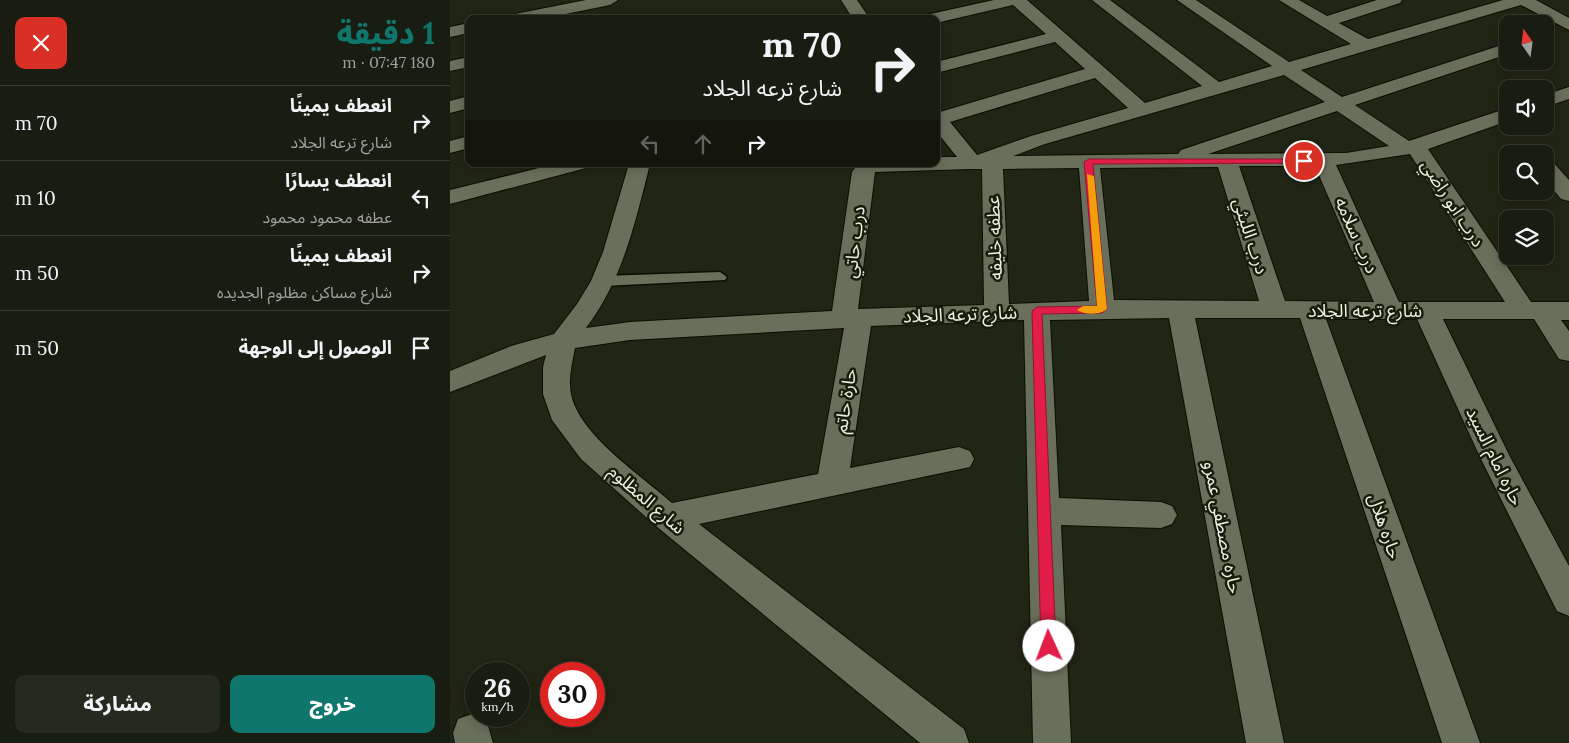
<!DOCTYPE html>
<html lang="ar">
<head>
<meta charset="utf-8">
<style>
	:root { --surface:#191c10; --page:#26291e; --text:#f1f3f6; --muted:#9fa19f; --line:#373a30; --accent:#0f766e }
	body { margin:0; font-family:Lora,"Noto Sans Arabic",serif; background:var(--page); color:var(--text); direction:rtl; height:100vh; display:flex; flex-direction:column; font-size:19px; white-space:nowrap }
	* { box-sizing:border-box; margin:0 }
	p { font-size:16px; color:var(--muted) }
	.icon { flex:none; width:28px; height:28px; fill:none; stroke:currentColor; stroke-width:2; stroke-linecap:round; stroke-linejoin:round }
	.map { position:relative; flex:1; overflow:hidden; direction:ltr }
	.details { display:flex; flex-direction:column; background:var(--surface); width:450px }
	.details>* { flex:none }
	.guide { position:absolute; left:15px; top:15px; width:475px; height:152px; border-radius:10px; box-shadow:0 2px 12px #0003,0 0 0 1px var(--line); direction:rtl; background:#191c10; color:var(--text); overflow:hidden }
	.needle { width:32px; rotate:346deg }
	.tools { position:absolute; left:1049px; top:15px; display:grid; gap:10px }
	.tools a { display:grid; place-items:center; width:55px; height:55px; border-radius:10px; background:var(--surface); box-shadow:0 2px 12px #0003,0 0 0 1px var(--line); font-size:25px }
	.speed { position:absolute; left:15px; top:662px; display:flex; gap:10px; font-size:25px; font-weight:700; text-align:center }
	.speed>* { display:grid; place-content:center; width:65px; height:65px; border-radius:50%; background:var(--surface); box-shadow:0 2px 12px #0003,0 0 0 1px var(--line); line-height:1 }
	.speed small { font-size:12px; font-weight:400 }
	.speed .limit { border:8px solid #d22; background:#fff; color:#111 }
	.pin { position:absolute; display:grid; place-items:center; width:42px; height:42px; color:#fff; margin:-21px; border:2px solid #fff; border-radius:50%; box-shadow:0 1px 5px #0007 }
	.me { position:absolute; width:55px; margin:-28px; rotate:358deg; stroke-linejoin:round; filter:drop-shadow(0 0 4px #0008) }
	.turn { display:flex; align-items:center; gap:18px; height:105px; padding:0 15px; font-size:22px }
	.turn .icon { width:65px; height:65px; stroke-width:2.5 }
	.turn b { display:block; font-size:35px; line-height:42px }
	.lanes { display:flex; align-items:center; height:48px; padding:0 15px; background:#0003; justify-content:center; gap:25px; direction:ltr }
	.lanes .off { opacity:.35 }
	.round { display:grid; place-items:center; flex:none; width:52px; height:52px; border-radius:10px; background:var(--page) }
	.summary { display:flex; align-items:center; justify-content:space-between; height:85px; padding:0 15px }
	h1 { font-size:30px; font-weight:800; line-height:38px; color:var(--accent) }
	.action { display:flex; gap:10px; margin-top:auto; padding:10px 15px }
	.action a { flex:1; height:58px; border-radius:10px; background:var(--accent); color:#fff; font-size:20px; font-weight:800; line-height:58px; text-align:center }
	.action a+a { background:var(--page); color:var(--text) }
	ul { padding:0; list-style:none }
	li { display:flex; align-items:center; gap:15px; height:75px; padding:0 15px; border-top:1px solid var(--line) }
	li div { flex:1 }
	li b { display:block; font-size:19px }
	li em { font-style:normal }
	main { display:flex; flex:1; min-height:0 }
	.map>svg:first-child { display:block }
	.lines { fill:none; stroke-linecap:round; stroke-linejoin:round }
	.service-casing { stroke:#0b0e02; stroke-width:3 }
	.minor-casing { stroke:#0b0e02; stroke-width:2 }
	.service { fill:#696f5b; fill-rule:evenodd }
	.minor { fill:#696f5b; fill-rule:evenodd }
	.route { fill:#e11d48; stroke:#92132f }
	.slow { fill:#f59e0b }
	.labels { text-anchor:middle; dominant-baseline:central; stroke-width:5; stroke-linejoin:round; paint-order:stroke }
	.street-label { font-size:18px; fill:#ebefe4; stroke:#181c0b }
</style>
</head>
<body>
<main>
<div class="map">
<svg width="1119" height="743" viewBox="0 0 1119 743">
	<rect width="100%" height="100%" fill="#212515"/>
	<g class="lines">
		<defs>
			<path id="service" d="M 409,12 L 414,15 L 412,17 L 390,19 Z
				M 270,272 L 277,277 L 275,280 L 153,286 L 146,281 L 153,276 Z"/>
			<path id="minor" d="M 136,0 L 168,0 L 160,5 L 91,19 L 57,19 L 65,14 Z
				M 391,0 L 407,0 L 420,19 L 403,19 Z
				M 544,0 L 577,0 L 695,103 L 752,86 L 642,0 L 660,0 L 769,82 L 822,66 L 727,0 L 746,0 L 839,62 L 901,44 L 829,0 L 849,0 L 877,16 L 927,0 L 952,0 L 950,3 L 889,23 L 918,39 L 1053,0 L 1086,0 L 1119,18 L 1119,30 L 1071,5 L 851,70 L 892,97 L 1058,43 L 1058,54 L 905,105 L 959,141 L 1058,108 L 1058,121 L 978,149 L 1081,302 L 1119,302 L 1119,320 L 1111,320 L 1119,331 L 1119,361 L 1109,359 L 1084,319 L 993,319 L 1059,455 L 1119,566 L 1119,616 L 1107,611 L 1030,457 L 967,319 L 876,319 L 1030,743 L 992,743 L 850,318 L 745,318 L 834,743 L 796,743 L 719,318 L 600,320 L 609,498 L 711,502 L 722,506 L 727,515 L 722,524 L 711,528 L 611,525 L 621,743 L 583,743 L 574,320 L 421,326 L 400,468 L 509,447 L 520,451 L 524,459 L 520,467 L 249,524 L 514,729 L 519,743 L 470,743 L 206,526 L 131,459 L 102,420 L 93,394 L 93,367 L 96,355 L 0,392 L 0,371 L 61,346 L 104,334 L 127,304 L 141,281 L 153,252 L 179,164 L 200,164 C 185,223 173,279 136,328 L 180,322 L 382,311 L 402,172 L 408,164 L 486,164 L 486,157 L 507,157 L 486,131 L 486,111 L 490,112 L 635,69 L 605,42 L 486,73 L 486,62 L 596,34 L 563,5 L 486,23 L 486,19 L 474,19 L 476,15 ZM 834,75 L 875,102 L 731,150 L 728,154 L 563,156 L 595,144 ZM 645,78 L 678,108 L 581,136 L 527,155 L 500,122 ZM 887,111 L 939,146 L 896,153 L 758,154 ZM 960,154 L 1055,302 L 949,302 L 886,165 ZM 789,166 L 865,166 L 924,302 L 835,301 ZM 768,167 L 809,301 L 664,300 L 650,168 ZM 629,168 L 639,301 L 559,304 L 553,169 ZM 519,169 L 532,169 L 534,305 L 408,309 L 425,172 ZM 394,328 L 368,474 L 222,503 C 192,476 129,435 121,394 C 118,379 122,363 125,348 L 180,340 Z
				M 19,23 L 19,33 L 0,37 L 0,27 Z
				M 19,57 L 19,67 L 0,71 L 0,61 Z
				M 1119,87 L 1119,99 L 1095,107 L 1095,95 Z
				M 19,96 L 19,108 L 0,113 L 0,101 Z
				M 19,136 L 19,148 L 0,153 L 0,141 Z
				M 1095,159 L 1102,161 L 1119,180 L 1119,201 L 1111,199 L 1095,179 Z
				M 105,164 L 140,164 L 136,168 L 0,204 L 0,190 Z
				M 22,714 L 36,719 L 43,743 L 5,743 L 3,733 L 8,719 Z"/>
		</defs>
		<!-- service casing -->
		<use href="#service" class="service-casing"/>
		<!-- minor casing -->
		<use href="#minor" class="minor-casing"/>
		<!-- service -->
		<use href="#service" class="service"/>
		<!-- minor -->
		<use href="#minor" class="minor"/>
	</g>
	<!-- route -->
	<path class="route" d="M 854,159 L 858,161 L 857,163 L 643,164 L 657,309 L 652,313 L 592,314 L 606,646 L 604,651 L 599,653 L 593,651 L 591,646 L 582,311 L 587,307 L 647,306 L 634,162 L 639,159 Z"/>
	<!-- slow -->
	<path class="slow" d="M 637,174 L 644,176 L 657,309 C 651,315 634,315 627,310 L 633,306 L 647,306 Z"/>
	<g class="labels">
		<!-- street labels -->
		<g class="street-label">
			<text transform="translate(1003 203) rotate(57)">درب ابو راضي</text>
			<text transform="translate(907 235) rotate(66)">درب سلامه</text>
			<text transform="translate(801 236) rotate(72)">درب الليثي</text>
			<text transform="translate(544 238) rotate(-92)">عطفه خليفه</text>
			<text transform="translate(404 242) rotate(-83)">درب حاتي</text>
			<text x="915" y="310">شارع ترعه الجلاد</text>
			<text transform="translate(510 314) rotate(-2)">شارع ترعه الجلاد</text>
			<text transform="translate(395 401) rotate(-81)">حارة حاتم</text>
			<text transform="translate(1045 456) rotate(64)">حاره امام السيد</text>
			<text transform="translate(197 499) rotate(41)">شارع المظلوم</text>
			<text transform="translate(935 526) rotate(71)">حاره هلال</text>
			<text transform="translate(773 527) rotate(79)">حاره مصطفي عمرو</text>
		</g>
	</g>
</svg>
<div class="tools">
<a><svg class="needle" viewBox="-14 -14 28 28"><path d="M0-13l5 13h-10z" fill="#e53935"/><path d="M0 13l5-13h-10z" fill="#9fa19f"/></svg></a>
<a><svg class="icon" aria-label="sound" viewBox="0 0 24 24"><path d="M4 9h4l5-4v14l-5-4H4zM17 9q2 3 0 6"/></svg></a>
<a><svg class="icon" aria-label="search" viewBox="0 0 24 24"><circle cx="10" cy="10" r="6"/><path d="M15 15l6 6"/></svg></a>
<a><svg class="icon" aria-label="layers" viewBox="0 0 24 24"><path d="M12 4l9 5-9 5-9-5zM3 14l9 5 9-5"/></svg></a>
</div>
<div class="speed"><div>26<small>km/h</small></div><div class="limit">30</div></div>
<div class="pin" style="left:854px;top:161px;background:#d93025"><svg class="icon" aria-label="arrive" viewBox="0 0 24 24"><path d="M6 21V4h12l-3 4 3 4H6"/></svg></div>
<svg class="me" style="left:599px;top:646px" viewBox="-20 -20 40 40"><circle r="19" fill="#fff"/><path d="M0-13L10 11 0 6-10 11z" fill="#e11d48"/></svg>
<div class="guide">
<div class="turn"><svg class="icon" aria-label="right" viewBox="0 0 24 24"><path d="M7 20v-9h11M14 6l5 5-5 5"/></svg><div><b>70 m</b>شارع ترعه الجلاد</div></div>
<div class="lanes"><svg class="icon off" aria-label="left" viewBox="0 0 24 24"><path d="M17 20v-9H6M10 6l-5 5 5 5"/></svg><svg class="icon off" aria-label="ahead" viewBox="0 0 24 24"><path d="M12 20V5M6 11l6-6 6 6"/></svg><svg class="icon" aria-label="right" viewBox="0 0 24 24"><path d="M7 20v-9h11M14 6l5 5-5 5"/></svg></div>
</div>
</div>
<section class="details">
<div class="summary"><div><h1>1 دقيقة</h1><p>180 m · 07:47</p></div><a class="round" style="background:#d93025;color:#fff"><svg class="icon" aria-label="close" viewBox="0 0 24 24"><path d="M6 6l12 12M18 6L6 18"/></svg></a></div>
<ul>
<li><svg class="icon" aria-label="right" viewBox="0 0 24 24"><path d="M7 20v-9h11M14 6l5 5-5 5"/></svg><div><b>انعطف يمينًا</b><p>شارع ترعه الجلاد</p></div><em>70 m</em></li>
<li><svg class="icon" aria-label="left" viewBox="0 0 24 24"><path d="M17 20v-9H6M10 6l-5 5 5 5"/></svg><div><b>انعطف يسارًا</b><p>عطفه محمود محمود</p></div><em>10 m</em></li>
<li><svg class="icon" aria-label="right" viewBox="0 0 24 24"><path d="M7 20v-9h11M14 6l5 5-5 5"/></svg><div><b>انعطف يمينًا</b><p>شارع مساكن مظلوم الجديده</p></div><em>50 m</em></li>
<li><svg class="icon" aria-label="arrive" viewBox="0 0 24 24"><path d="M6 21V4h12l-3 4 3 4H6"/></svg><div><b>الوصول إلى الوجهة</b></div><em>50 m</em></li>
</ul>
<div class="action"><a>خروج</a><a>مشاركة</a></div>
</section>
</main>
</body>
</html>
